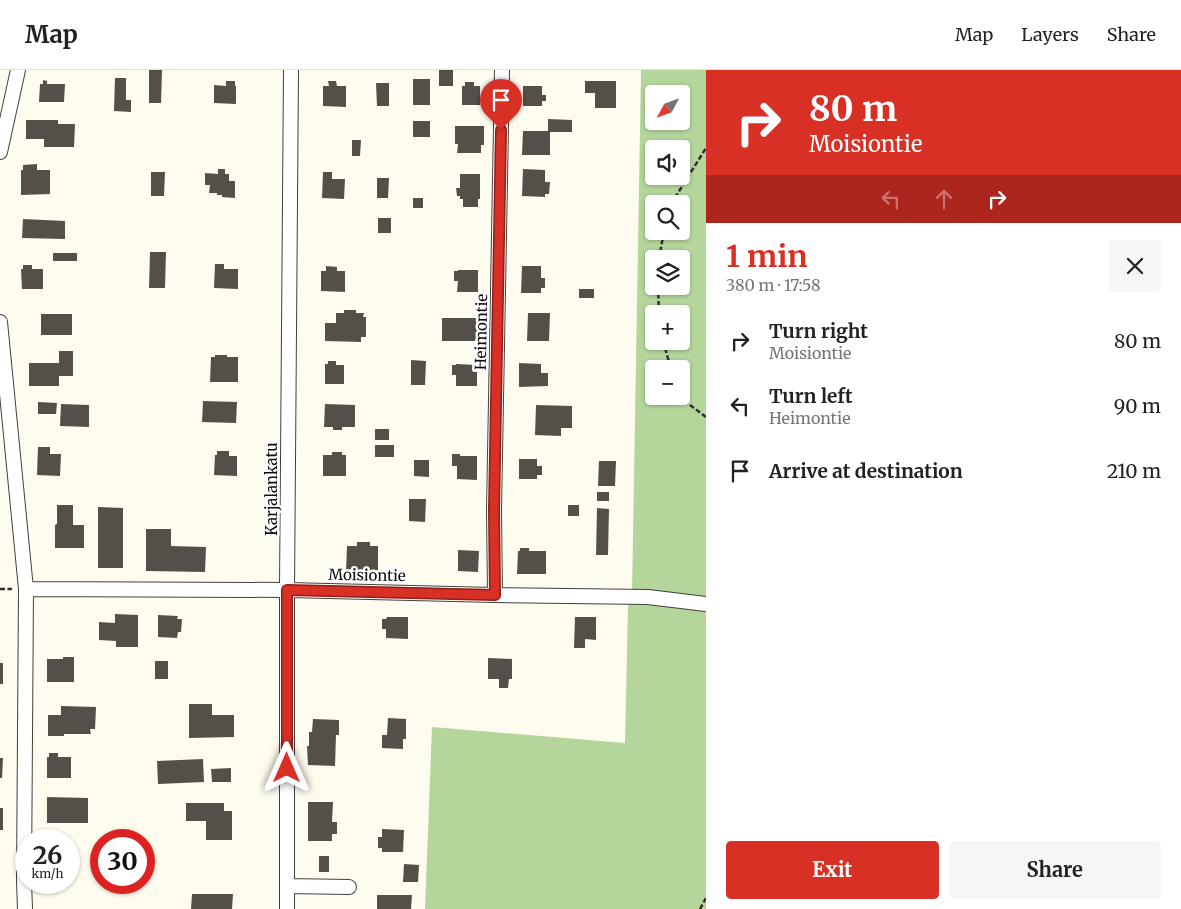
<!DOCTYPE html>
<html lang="en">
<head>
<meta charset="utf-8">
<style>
	:root { --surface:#fff; --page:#f6f6f6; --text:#222; --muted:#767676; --line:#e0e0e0; --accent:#d93025 }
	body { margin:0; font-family:Merriweather,serif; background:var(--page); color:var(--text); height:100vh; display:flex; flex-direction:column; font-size:19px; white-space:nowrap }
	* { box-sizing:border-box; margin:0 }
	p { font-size:16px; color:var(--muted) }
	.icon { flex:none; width:28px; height:28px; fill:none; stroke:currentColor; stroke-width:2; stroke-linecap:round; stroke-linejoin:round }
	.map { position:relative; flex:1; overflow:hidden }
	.side { display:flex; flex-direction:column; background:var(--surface); width:475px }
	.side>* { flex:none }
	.banner { background:#d93025; color:#fff; overflow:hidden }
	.needle { width:32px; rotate:229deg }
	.fabs { position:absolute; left:645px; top:15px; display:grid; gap:10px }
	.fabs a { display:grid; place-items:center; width:45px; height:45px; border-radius:5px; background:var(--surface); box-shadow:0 1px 4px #0004; font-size:25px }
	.speed { position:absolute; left:15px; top:759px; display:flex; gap:10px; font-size:25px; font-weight:700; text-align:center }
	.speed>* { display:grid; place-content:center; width:65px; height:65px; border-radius:50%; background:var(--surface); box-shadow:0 1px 4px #0004; line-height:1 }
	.speed small { font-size:12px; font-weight:400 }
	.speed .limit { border:8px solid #d22; background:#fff; color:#111 }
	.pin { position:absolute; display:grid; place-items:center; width:42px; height:42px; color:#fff; margin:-51px -21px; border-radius:50% 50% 50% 0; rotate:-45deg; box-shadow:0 0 5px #0007 }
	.pin .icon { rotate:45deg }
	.me { position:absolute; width:55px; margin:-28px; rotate:0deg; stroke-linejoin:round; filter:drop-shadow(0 0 4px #0008) }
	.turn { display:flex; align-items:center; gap:18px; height:105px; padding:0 20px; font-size:22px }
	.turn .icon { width:65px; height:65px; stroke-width:2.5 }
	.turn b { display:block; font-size:35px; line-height:42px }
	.lanes { display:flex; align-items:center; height:48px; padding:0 20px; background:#0003; justify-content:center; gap:25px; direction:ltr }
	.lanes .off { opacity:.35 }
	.round { display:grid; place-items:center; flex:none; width:52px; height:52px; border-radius:5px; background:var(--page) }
	.summary { display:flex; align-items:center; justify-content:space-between; height:85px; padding:0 20px }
	h1 { font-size:30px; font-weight:700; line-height:38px; color:var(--accent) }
	.primary-button { display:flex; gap:10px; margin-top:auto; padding:10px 20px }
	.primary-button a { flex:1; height:58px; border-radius:5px; background:var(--accent); color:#fff; font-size:20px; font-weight:700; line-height:58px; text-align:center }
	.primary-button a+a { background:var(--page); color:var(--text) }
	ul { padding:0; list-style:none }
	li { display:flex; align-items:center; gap:15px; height:65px; padding:0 20px }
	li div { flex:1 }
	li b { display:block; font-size:19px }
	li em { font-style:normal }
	header { display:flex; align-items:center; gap:30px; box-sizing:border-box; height:70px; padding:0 25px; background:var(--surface); border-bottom:1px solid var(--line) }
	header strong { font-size:24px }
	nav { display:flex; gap:28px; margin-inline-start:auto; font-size:18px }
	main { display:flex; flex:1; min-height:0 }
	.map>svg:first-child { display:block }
	.forest { fill:#b4d69b; fill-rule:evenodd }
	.building { fill:#554f4a }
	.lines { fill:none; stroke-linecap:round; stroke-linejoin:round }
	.minor-casing { stroke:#404040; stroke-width:16 }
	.path { stroke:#2f2f2f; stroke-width:2.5; stroke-dasharray:5 2.5; stroke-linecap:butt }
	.minor { stroke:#fff; stroke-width:14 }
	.route-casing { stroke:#8d1f18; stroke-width:12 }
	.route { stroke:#d93025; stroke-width:9 }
	.labels { text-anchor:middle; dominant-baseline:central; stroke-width:5; stroke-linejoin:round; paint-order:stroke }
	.street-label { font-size:15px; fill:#0d0d0d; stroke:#fff }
</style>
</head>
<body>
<header>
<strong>Map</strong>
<nav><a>Map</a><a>Layers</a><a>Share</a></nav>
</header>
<main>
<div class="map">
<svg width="706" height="839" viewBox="0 0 706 839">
	<rect width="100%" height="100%" fill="#fefbef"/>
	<!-- forest -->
	<path class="forest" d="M 641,0 L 706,0 L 706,839 L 425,839 L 432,657 L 625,673 L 628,537 L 632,524 ZM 654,24 L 681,24 L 681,51 L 654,51 ZM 654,79 L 681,79 L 681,106 L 654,106 ZM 654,134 L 681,134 L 681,161 L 654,161 ZM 654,189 L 681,189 L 681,216 L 654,216 ZM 654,244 L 681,244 L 681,271 L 654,271 ZM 654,299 L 681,299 L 681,326 L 654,326 Z"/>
	<!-- building -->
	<path class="building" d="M 149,0 L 162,0 L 161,33 L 149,33 Z
		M 439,0 L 453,0 L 453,16 L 439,16 Z
		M 115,8 L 126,8 L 126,30 L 131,30 L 131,42 L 114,41 Z
		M 413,9 L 430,9 L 430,35 L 413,35 Z
		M 43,10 L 47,11 L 47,14 L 65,14 L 64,32 L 39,32 L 40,14 L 43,14 Z
		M 226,11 L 235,11 L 235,16 L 236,16 L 236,34 L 214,33 L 214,15 L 226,16 Z
		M 328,11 L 336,11 L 337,16 L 346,16 L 346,37 L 323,36 L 323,16 L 329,16 Z
		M 585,11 L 616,11 L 616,38 L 595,38 L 595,23 L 585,23 Z
		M 465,12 L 474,12 L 474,16 L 480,16 L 480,35 L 462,35 L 462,16 L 465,16 Z
		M 376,13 L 389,13 L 389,36 L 377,36 Z
		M 523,16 L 542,16 L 542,25 L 546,25 L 546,31 L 542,31 L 542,36 L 523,36 Z
		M 548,49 L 572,50 L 572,62 L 550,62 L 550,85 L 522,85 L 523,61 L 548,61 Z
		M 26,50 L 58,50 L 58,54 L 75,54 L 74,77 L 44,77 L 44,69 L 26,69 Z
		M 413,51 L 430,51 L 430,67 L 413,67 Z
		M 455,56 L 484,56 L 484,75 L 481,75 L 481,83 L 457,83 L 458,74 L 455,74 Z
		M 352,70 L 361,70 L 360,86 L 352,86 Z
		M 37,94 L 37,100 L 50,100 L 50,124 L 21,125 L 21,100 L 23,100 L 23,95 Z
		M 218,99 L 225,99 L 225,104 L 229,104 L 229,111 L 235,111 L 235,128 L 222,127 L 222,125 L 217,125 L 217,123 L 209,123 L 210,115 L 205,115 L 205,103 L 218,104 Z
		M 523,99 L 545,100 L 545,112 L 550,112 L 549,124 L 545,124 L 545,127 L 522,126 Z
		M 151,102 L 165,102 L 164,126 L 151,126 Z
		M 323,102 L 332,102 L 332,109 L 345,109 L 344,129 L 322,128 Z
		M 460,104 L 480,104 L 480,129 L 478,129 L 478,137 L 463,137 L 463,129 L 460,129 L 460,126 L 457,126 L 456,118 L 460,118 Z
		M 377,108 L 389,108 L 388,128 L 377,128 Z
		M 413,128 L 423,128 L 423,138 L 413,138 Z
		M 378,148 L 391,148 L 391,163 L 378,163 Z
		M 23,149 L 65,151 L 65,169 L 22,168 Z
		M 150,182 L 166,182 L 165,218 L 149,218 Z
		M 53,183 L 77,183 L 77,191 L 53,191 Z
		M 215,194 L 224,194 L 224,199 L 238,199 L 238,219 L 214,218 Z
		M 23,195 L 32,195 L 32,199 L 43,199 L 43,219 L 22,219 L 21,199 L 23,199 Z
		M 326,196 L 337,197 L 337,201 L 345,201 L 345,222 L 321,221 L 321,201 L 326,201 Z
		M 522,196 L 541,196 L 541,208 L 545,208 L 545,218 L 541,218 L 541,223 L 521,223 Z
		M 458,200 L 478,200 L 478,222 L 457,222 L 458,211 L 454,211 L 454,201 L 458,201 Z
		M 579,219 L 594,219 L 594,228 L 579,228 Z
		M 344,240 L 356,240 L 356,243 L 364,243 L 363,247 L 366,247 L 366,267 L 361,267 L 361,272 L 325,271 L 325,253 L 336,253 L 336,243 L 344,243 Z
		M 528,243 L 550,243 L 549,271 L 527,271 Z
		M 41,244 L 72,244 L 72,265 L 41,265 Z
		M 442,248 L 479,248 L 479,271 L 442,271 Z
		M 59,281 L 73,281 L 73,306 L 59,306 L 59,316 L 29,316 L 29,293 L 59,293 Z
		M 215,285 L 227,285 L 227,287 L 238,287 L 238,312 L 210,312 L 211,287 L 215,287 Z
		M 411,290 L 426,291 L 425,315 L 411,315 Z
		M 328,291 L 336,291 L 336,295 L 344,295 L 344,314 L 325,314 L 325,294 L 328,294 Z
		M 519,293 L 541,294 L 541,303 L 548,303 L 548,316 L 519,317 Z
		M 456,294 L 477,295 L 477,316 L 456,316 L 456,305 L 452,305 L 452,295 L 456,295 Z
		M 203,331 L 237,332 L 236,353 L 202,352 Z
		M 38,332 L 57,333 L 56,344 L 38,344 Z
		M 61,334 L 89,335 L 89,357 L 60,356 Z
		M 325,334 L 355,335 L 355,357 L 342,357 L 342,360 L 333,360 L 333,357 L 324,357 Z
		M 536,335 L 572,336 L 572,358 L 561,358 L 561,366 L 535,365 Z
		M 375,359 L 389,359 L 389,370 L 375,370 Z
		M 375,375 L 394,375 L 394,387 L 375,387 Z
		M 38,377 L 50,377 L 50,384 L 61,384 L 60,406 L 37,405 Z
		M 217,381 L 229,381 L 229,386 L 237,386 L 237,406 L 214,405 L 215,385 L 217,385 Z
		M 332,382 L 342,382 L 342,385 L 346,385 L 346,406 L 323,406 L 323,385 L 332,385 Z
		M 452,384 L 460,384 L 460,386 L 477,386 L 477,410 L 457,409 L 457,396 L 452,396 Z
		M 519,389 L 537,389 L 537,396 L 542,396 L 542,405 L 537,405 L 537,409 L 519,409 Z
		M 414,390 L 429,390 L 429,407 L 414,406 Z
		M 599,391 L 616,391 L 615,416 L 598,416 Z
		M 597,422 L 609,422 L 609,431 L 597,431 Z
		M 409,429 L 426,429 L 425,452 L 409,451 Z
		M 57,435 L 73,435 L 73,455 L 84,455 L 84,478 L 55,478 L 55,455 L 57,454 Z
		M 568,435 L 579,435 L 579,446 L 568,446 Z
		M 98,437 L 123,438 L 123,498 L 98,498 Z
		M 597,438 L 609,439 L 608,485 L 596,485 Z
		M 146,459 L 171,459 L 171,476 L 206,477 L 205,502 L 146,501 Z
		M 357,472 L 370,472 L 370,476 L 378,476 L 378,502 L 346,502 L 347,476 L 357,476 Z
		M 520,478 L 529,478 L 529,481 L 546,481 L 546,504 L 517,504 L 518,481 L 520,481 Z
		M 458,480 L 479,481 L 478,502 L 458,501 Z
		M 115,544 L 138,545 L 138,577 L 116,577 L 116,571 L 99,570 L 99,552 L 115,553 Z
		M 158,545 L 178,546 L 177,549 L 182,549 L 181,562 L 178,562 L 177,568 L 158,567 Z
		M 387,547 L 408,547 L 408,569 L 386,568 L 386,559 L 382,559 L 382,549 L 386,549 Z
		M 575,547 L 596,547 L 596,570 L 585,569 L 585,578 L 574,578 Z
		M 63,587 L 74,587 L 74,612 L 47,612 L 47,589 L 63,589 Z
		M 488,588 L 512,589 L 512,609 L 509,609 L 508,618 L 499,618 L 499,609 L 488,609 Z
		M 155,591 L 168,591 L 168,609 L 155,609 Z
		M 0,593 L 3,593 L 3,614 L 0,614 Z
		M 189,634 L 212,634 L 212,645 L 234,645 L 234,667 L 189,668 Z
		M 61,636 L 96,637 L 95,659 L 90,659 L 91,664 L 64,664 L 64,666 L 48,666 L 48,645 L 61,645 Z
		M 388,648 L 406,649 L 406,669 L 403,669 L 403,679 L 382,678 L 382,665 L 387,665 Z
		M 313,649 L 339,650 L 339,665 L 336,665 L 335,696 L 308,695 L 307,676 L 309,676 L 309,662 L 312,662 Z
		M 49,683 L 58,683 L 58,687 L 71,687 L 71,708 L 47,708 L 47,687 L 49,687 Z
		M 0,688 L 3,688 L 2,708 L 0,708 Z
		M 203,689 L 204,712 L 158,714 L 157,691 Z
		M 231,698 L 231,712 L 212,712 L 211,699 Z
		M 47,727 L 88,728 L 88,753 L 47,753 Z
		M 308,732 L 333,732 L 332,752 L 337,752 L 337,764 L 332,764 L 332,771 L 308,771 Z
		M 186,733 L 224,733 L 224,741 L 232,741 L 232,770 L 206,770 L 206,751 L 186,751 Z
		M 0,738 L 3,738 L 3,760 L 0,760 Z
		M 382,759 L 404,760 L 403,782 L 382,782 L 382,778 L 378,778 L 378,767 L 382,767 Z
		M 319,786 L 329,786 L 329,802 L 319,802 Z
		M 404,794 L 419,795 L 418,812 L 403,812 Z
		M 192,824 L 233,824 L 232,839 L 191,839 Z
		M 377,825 L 412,825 L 411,839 L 377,839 Z"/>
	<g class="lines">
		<defs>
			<path id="minor" d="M 0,82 L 18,0
				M 0,252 L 26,519 L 24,811 L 25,839
				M 26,519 L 287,520 L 495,525 L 648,527 L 706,534
				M 495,525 L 494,440 L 502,0
				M 288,816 L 349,817
				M 287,839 L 287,520 L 291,0"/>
		</defs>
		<!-- minor casing -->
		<use href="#minor" class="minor-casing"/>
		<!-- path -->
		<path class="path" d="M 671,134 L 706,78
			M 659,189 L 664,161
			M 658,216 L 659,244
			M 663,271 L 671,299
			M 678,326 L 706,347
			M 0,519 L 12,519
			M 700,839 L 706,828"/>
		<!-- minor -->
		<use href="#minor" class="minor"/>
	</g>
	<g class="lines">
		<defs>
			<path id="route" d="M 287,698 L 287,520 L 495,525 L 494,440 L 501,60"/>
		</defs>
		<!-- route casing -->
		<use href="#route" class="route-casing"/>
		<!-- route -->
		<use href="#route" class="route"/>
	</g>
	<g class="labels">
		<!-- street labels -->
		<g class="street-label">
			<text transform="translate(481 262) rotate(-89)">Heimontie</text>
			<text transform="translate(271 419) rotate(-90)">Karjalankatu</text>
			<text transform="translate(367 505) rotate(1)">Moisiontie</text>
		</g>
	</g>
</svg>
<div class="fabs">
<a><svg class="needle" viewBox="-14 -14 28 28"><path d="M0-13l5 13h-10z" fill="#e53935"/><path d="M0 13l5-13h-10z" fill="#767676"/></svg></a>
<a><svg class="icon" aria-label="sound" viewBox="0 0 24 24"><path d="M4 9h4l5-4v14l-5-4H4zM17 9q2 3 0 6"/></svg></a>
<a><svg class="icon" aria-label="search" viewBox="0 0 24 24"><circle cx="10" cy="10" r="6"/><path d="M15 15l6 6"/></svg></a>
<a><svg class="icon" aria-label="layers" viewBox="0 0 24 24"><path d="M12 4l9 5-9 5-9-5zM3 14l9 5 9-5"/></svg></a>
<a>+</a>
<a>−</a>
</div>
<div class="speed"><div>26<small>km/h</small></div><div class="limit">30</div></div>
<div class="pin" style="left:501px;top:60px;background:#d93025"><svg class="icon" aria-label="arrive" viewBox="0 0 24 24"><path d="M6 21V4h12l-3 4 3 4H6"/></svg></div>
<svg class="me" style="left:287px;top:698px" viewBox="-20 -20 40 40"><path d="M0-17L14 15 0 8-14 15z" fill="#d93025" stroke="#fff" stroke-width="4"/></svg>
</div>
<section class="side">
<div class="banner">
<div class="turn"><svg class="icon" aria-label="right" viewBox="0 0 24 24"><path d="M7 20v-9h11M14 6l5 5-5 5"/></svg><div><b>80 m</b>Moisiontie</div></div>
<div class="lanes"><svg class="icon off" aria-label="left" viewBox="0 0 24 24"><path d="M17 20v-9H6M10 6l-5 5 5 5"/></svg><svg class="icon off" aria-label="ahead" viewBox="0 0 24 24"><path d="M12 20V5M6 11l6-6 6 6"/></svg><svg class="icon" aria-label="right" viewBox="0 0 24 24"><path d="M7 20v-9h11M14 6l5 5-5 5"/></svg></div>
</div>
<div class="summary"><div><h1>1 min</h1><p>380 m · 17:58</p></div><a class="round"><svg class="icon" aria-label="close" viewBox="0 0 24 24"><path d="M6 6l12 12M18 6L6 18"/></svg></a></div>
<ul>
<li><svg class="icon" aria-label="right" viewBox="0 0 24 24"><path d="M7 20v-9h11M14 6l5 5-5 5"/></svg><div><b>Turn right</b><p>Moisiontie</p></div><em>80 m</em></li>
<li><svg class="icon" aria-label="left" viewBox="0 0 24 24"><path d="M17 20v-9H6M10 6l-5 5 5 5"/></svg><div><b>Turn left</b><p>Heimontie</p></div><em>90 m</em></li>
<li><svg class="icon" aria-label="arrive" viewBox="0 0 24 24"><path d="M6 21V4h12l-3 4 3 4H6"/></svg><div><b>Arrive at destination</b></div><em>210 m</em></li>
</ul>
<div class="primary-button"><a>Exit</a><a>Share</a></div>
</section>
</main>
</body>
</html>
